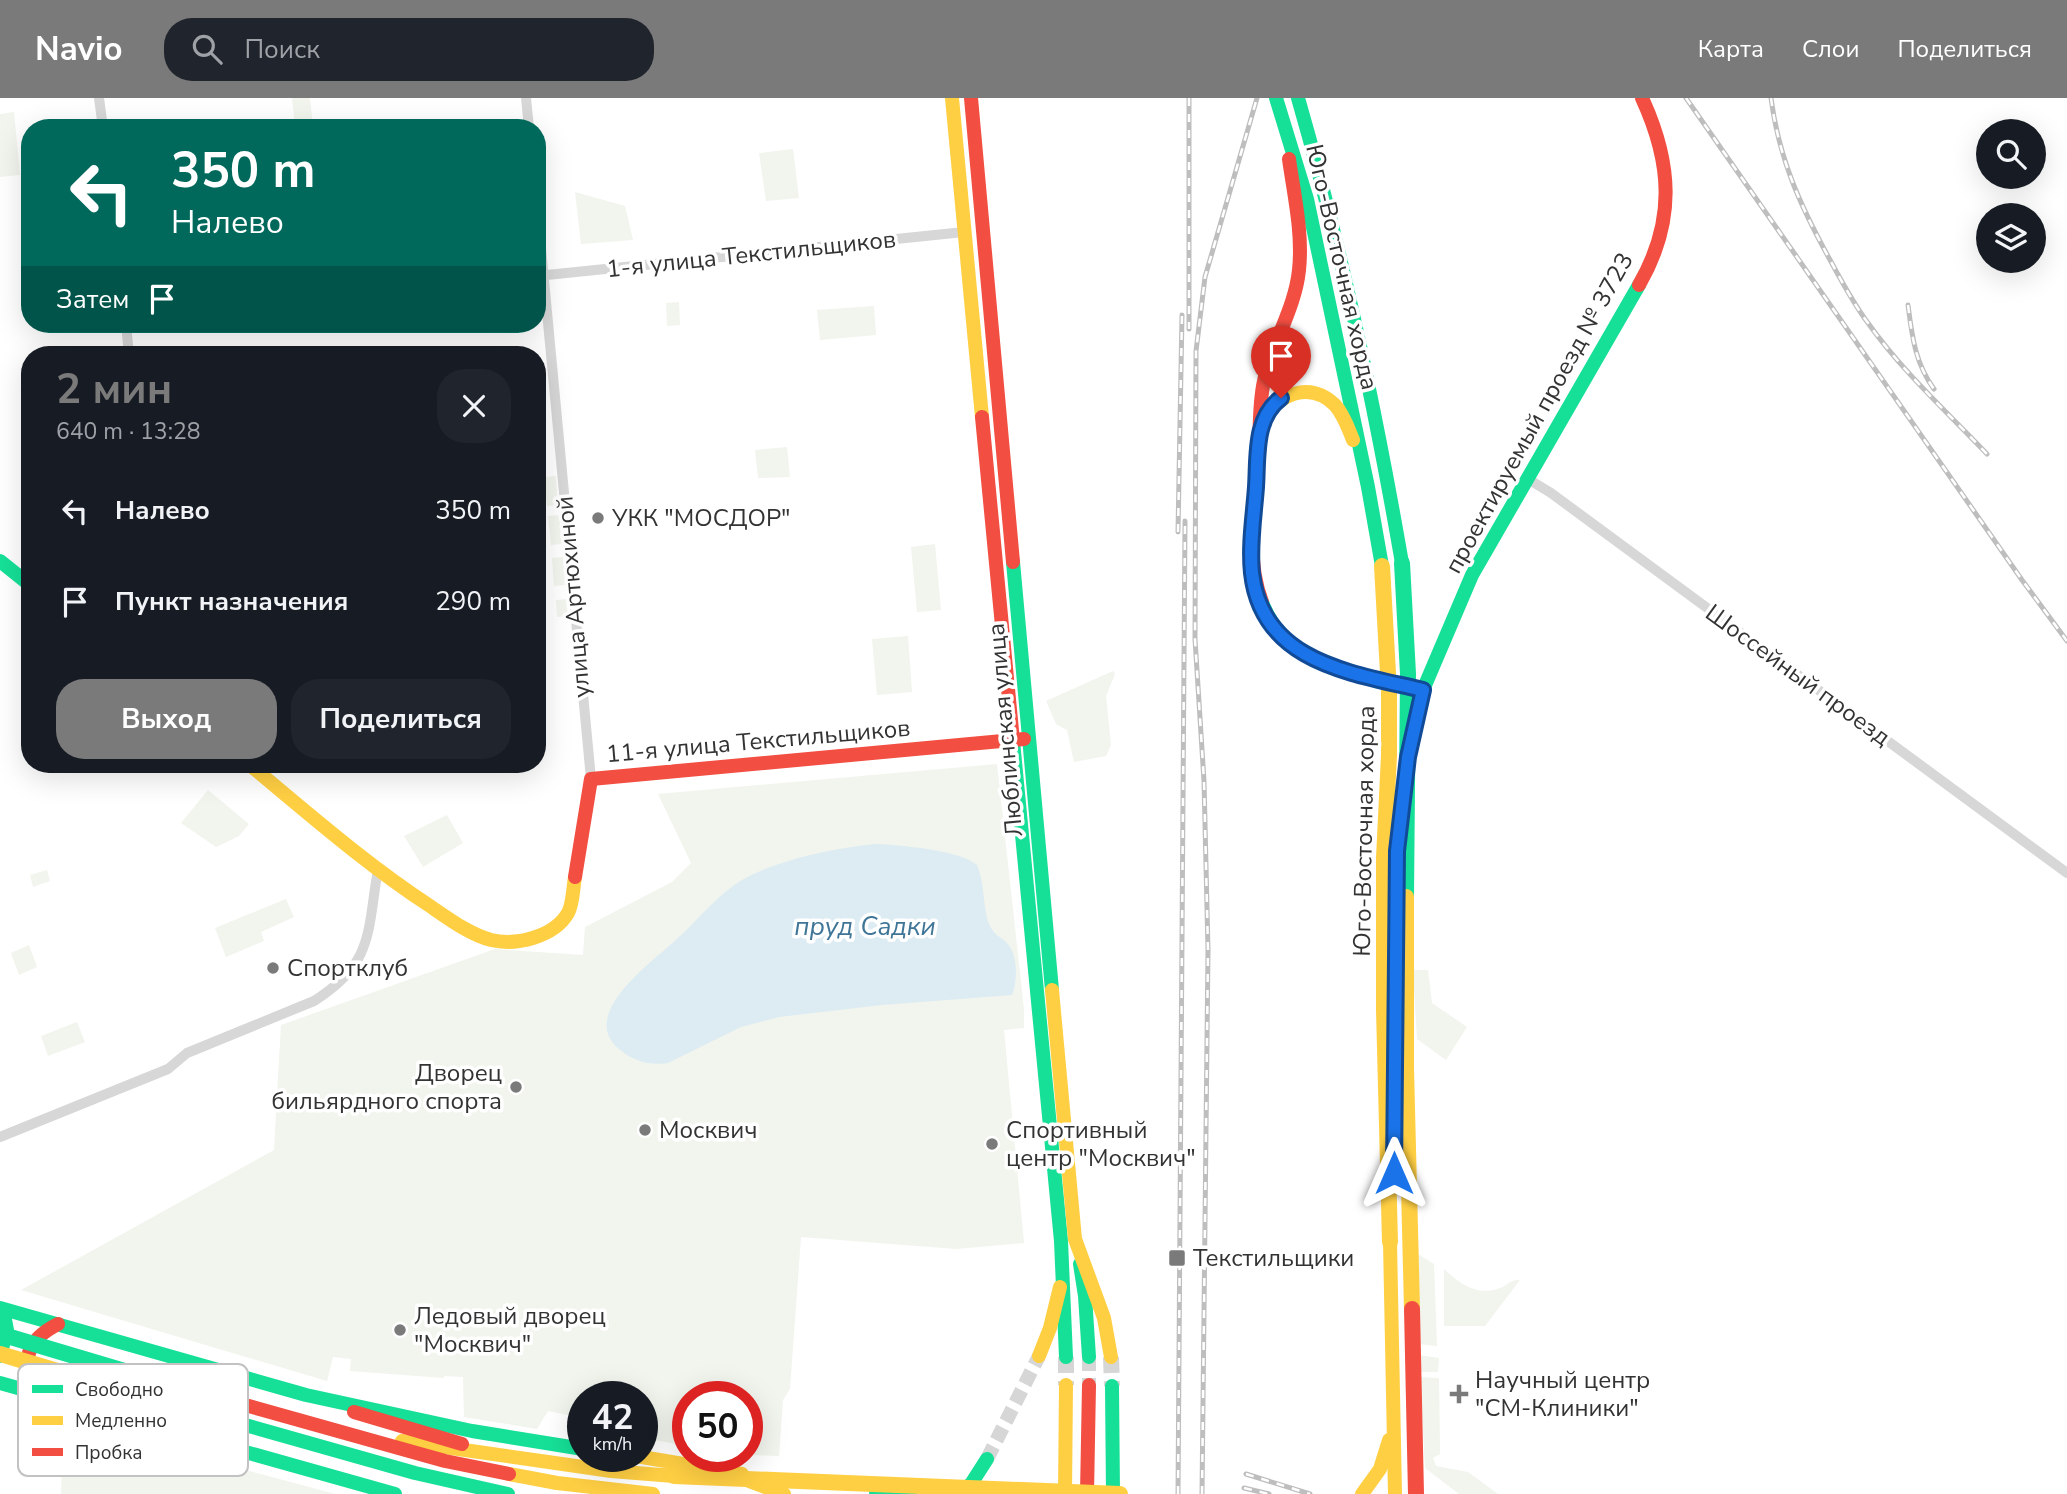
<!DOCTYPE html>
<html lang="ru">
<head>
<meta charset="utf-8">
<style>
	:root { --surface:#171b24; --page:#20242c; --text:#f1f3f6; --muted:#9ea1a6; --accent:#7a7a7a }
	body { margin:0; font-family:"Nunito Sans",sans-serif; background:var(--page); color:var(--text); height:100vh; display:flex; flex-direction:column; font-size:26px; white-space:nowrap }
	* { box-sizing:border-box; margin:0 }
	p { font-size:23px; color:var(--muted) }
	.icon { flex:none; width:38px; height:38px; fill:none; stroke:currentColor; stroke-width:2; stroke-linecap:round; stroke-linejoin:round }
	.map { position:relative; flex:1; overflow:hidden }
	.details { position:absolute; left:21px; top:248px; width:525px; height:427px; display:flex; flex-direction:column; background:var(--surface); border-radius:28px; box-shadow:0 7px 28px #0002 }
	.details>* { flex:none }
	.guide { position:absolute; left:21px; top:21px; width:525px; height:214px; border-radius:28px; box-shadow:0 7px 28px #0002; background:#00695c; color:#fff; overflow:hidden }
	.buttons { position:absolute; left:1976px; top:21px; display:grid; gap:14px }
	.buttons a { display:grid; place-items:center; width:70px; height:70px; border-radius:50%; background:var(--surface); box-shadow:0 7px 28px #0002; font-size:35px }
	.speed { position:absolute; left:567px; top:1283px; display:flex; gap:14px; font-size:35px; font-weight:700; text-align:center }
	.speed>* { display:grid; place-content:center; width:91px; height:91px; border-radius:50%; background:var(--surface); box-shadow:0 7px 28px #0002; line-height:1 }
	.speed small { font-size:18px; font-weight:400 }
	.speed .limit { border:10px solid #d22; background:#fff; color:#111 }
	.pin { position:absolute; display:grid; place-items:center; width:60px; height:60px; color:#fff; margin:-72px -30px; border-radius:50% 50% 50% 0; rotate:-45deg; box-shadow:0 0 7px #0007 }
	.pin .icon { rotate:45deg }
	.me { position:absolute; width:77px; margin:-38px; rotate:0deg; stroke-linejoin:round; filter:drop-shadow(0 0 5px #0008) }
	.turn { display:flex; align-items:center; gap:24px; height:147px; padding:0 35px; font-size:32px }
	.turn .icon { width:91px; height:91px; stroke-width:2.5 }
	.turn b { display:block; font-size:49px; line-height:60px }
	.then { display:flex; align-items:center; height:66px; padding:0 35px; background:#0003; gap:14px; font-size:26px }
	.round { display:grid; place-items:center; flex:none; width:74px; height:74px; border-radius:28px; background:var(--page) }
	.head { display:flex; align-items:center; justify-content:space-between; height:119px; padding:0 35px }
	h1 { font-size:42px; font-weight:700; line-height:52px; color:var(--accent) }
	.button { display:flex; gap:14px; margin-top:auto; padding:14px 35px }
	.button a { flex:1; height:80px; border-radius:28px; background:var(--accent); color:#fff; font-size:28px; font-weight:700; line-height:80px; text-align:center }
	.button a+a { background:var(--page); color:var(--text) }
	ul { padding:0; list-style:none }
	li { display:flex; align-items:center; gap:21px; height:91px; padding:0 35px }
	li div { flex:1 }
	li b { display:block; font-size:26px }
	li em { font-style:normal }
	header { display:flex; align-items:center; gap:42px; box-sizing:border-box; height:98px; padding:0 35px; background:var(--accent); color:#fff }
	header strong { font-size:33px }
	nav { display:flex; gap:38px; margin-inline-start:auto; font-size:24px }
	.search { width:490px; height:63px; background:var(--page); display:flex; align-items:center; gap:18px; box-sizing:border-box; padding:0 24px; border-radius:28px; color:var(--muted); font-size:26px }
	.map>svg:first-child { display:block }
	.green { fill:#f1f5ed }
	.water { fill:#ddebf3 }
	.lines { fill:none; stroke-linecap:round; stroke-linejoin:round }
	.secondary-tunnel { stroke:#d6d6d6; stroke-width:14; stroke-dasharray:14 7; stroke-linecap:butt }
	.primary-tunnel { stroke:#d6d6d6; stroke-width:16; stroke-dasharray:16 8; stroke-linecap:butt }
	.street { stroke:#d7d7d7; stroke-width:10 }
	.fast { stroke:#16e098; stroke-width:14 }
	.slow { stroke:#ffcf43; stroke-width:14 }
	.jam { stroke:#f24e42; stroke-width:14 }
	.rail-casing { stroke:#bebebe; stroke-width:5 }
	.rail { stroke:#fff; stroke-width:2.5; stroke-dasharray:8; stroke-linecap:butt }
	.fast-bridge { stroke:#16e098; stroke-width:16 }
	.slow-bridge { stroke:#ffcf43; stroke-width:16 }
	.jam-bridge { stroke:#f24e42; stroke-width:16 }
	.route-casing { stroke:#114b97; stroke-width:18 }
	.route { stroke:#1a73e8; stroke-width:12 }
	.poi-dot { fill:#7a7a7a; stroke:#fff; stroke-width:2.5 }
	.labels { text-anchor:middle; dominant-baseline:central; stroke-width:7; stroke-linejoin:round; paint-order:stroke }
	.street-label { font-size:24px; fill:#333; stroke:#fff }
	.poi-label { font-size:24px; fill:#333; stroke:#fff; text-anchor:start }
	.water-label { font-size:26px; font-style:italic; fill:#3f7597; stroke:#fff }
	.key { fill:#fff; stroke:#c2c2c2; stroke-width:2 }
	.key-label { font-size:19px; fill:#333 }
</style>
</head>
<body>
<header>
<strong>Navio</strong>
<div class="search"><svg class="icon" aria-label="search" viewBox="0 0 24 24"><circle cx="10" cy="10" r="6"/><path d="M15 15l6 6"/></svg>Поиск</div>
<nav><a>Карта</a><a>Слои</a><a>Поделиться</a></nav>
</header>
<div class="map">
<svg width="2067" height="1396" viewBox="0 0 2067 1396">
	<rect width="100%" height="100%" fill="#fff"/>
	<!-- green -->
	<path class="green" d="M 292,0 L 310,0 L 313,28 L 295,29 Z
		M 14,14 L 20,77 L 0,79 L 0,16 Z
		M 793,51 L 799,100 L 766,103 L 759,55 Z
		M 575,94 L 625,108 L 633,142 L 581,146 Z
		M 679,204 L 680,227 L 667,228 L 666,205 Z
		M 874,208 L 876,237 L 820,242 L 817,212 Z
		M 787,349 L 790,379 L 758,380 L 755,352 Z
		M 556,378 L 558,407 L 547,408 L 544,379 Z
		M 559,417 L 562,446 L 551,447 L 548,418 Z
		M 935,446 L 941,512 L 917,514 L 911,449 Z
		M 563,459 L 565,487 L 554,488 L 552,460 Z
		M 566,501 L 568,518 L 557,519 L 556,502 Z
		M 908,538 L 912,594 L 877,597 L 872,541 Z
		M 1113,573 L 1115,576 L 1106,598 L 1111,647 L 1106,658 L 1074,664 L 1067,632 L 1056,626 L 1046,603 Z
		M 997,666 L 1024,911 L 1024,930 L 1004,932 L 1024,1145 L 956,1151 L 801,1139 L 790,1291 L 783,1302 L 779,1358 L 747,1357 L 747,1298 L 688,1298 L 688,1348 L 642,1340 L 642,1298 L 583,1298 L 583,1320 L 548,1313 L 537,1331 L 464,1319 L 463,1279 L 444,1278 L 444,1280 L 350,1273 L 351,1261 L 333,1259 L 327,1283 L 21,1192 L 274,1052 L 281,927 L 495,851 L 583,857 L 585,829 L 672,784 L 691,765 L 658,696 Z
		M 208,692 L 249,726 L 239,738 L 216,749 L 181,725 Z
		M 447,717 L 463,745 L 423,769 L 404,738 Z
		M 47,772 L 50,783 L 33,789 L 30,777 Z
		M 286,801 L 294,819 L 261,834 L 264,843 L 226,859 L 215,830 Z
		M 29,847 L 37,869 L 19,877 L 11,855 Z
		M 1413,872 L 1428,872 L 1432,905 L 1467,929 L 1446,962 L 1417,941 Z
		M 77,924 L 85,944 L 48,958 L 41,938 Z
		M 1418,1156 L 1434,1166 L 1437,1248 L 1418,1246 Z
		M 1444,1171 C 1459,1185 1477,1199 1500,1190 C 1508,1187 1511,1181 1520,1182 L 1485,1228 L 1444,1228 Z
		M 1418,1257 L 1439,1260 L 1438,1274 L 1419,1274 Z
		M 1420,1279 L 1439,1280 L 1440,1351 L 1440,1356 L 1433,1360 L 1436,1368 L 1468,1374 L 1498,1396 L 1459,1396 L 1425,1370 Z
		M 64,1323 L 335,1396 L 61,1396 Z"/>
	<!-- water -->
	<path class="water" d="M 875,746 C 899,747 960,752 977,767 C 984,783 983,803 987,820 C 993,841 1003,837 1010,849 C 1018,861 1017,885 1012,897 L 882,907 L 779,919 L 741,929 L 668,965 C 650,968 633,963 619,951 C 576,915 657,861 679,839 C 700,820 718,796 742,782 C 777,762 835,750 875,746 Z"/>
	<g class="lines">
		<!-- secondary-tunnel -->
		<path class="secondary-tunnel" d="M 1089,1259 L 1089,1287
			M 987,1361 L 1039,1258"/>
		<!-- primary-tunnel -->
		<path class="primary-tunnel" d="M 1066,1259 L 1066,1287
			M 1111,1259 L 1112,1288"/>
		<!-- street -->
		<path class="street" d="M 99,0 L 103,30
			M 526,0 L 529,30
			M 537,108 L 591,681
			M 537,178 L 964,134
			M 126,226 L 129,257
			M 1528,381 L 1551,395 L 2067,775
			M 0,1039 L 168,971 L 187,955 L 314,903 C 374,865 367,835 378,771"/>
		<!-- fast -->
		<path class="fast" d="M 1276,0 L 1307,101 L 1368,389 L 1382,468
			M 1298,0 C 1342,152 1375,309 1402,465
			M 0,463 L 30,487
			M 1013,464 L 1052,892
			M 1262,504 C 1285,568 1361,578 1419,591
			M 1413,640 L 1423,592 L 1472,477 L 1639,187
			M 1013,643 L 1061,1143 L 1066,1259
			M 1394,1017 L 1395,796 L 1401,705
			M 1080,1166 L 1085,1198 L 1089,1259
			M 0,1210 L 306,1297 L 472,1333 L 583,1351
			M 0,1258 L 7,1232 L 3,1211
			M 0,1285 L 395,1396
			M 1112,1288 L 1113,1396
			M 125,1293 L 415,1375 L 508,1396
			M 876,1394 L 911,1396
			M 960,1394 L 971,1386 L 987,1361"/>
		<!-- slow -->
		<path class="slow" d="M 952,0 L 982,319
			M 1262,324 C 1277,296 1310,282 1335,307 C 1344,317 1348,330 1353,342
			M 250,667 C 309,716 366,766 430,808 C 449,821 469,836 491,842 C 516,848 554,839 568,815 C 573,806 573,790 575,779
			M 1052,892 L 1075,1141 L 1104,1220 L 1111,1259
			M 1390,1144 L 1395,1396
			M 1039,1258 L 1050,1230 L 1060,1189
			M 402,1343 L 611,1373 L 674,1378
			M 636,1358 L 742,1376
			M 509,1376 L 557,1385 L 653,1396
			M 749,1383 L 784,1396
			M 1065,1396 L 1066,1287
			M 1362,1396 L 1380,1371 L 1389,1342"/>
		<!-- jam -->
		<path class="jam" d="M 971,0 L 1013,464
			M 1639,187 C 1676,123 1672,65 1642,0
			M 982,319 L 1013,643
			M 1262,504 C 1244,457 1255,401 1259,352 C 1260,329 1259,305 1264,283 C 1272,245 1295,211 1299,172 C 1303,135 1294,97 1289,61
			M 575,779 L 591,681 L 1024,641
			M 131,1275 L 445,1363 L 509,1376
			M 37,1295 C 21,1262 25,1243 58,1226
			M 354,1314 L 462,1346
			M 1087,1396 L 1089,1287"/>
		<defs>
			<path id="rail" d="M 1189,0 L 1189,231
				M 1686,0 L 2022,482 L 2067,543
				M 1771,0 C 1779,61 1800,107 1829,160 C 1841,182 1853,205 1868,225 C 1902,273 1947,314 1987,356
				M 1908,207 C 1912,238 1915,265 1934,291
				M 1178,434 L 1182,217
				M 1246,1376 L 1310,1396
				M 1244,1390 L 1269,1396
				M 1178,1396 L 1185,423
				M 1202,1396 L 1208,852 L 1204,683 L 1195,541 L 1196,253 L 1205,179 L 1257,0"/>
		</defs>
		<!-- rail casing -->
		<use href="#rail" class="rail-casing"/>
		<!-- rail -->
		<use href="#rail" class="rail"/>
		<!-- fast-bridge -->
		<path class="fast-bridge" d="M 1402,465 L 1408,576 L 1406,799
			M 0,1236 L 131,1275"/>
		<!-- slow-bridge -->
		<path class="slow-bridge" d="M 1382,468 L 1389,593 L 1389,657 L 1384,760 L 1384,912 L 1390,1144
			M 1406,799 L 1406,970 L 1412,1211
			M 0,1256 L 125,1293
			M 674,1378 L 1120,1396"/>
		<!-- jam-bridge -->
		<path class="jam-bridge" d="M 1412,1211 L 1416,1396"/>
	</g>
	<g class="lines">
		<defs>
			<path id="route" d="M 1281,300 C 1254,320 1258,358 1256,389 C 1254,417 1249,447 1252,475 C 1262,565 1352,575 1423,592 L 1408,659 L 1397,753 L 1394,1075"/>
		</defs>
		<!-- route casing -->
		<use href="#route" class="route-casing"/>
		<!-- route -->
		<use href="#route" class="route"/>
	</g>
	<!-- markers -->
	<g class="poi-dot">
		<circle cx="598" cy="420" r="7"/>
		<circle cx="273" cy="870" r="7"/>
		<circle cx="516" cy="989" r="7"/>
		<circle cx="645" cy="1032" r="7"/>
		<circle cx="992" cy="1046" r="7"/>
		<rect x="1168" y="1151" width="18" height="18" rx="3.5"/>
		<circle cx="400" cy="1232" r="7"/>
		<path d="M1455.5 1285.5h7v7h7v7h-7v7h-7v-7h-7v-7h7z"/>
	</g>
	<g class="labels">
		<!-- street labels -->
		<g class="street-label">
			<text transform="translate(751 156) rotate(-6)">1-я улица Текстильщиков</text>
			<text transform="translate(1342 169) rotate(77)">Юго-Восточная хорда</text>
			<text transform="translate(1539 315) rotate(-61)">проектируемый проезд № 3723</text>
			<text transform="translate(573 499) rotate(-95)">улица Артюхиной</text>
			<text transform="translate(1798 577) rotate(36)">Шоссейный проезд</text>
			<text transform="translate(1005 632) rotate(-95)">Люблинская улица</text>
			<text transform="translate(758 643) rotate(-5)">11-я улица Текстильщиков</text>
			<text transform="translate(1364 733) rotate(-89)">Юго-Восточная хорда</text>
		</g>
		<!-- poi labels -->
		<g class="poi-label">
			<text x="612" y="420">УКК "МОСДОР"</text>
			<text x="287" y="870">Спортклуб</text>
			<text x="502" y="975" text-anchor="end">Дворец<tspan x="502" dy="28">бильярдного спорта</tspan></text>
			<text x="659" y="1032">Москвич</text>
			<text x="1006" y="1032">Спортивный<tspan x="1006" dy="28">центр "Москвич"</tspan></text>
			<text x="1193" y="1160">Текстильщики</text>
			<text x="414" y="1218">Ледовый дворец<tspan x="414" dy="28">"Москвич"</tspan></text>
			<text x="1475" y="1282">Научный центр<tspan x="1475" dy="28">"СМ-Клиники"</tspan></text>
		</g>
		<!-- water labels -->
		<g class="water-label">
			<text x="865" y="828">пруд Садки</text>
		</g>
	</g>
	<!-- legend -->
	<rect x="18" y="1266" width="230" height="112" rx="10" class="key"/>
	<rect x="32" y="1287" width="31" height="8" fill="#16e098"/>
	<rect x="32" y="1318" width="31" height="9" fill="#ffcf43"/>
	<rect x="32" y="1350" width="31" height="8" fill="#f24e42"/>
	<g class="key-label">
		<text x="75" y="1298">Свободно</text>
		<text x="75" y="1329">Медленно</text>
		<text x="75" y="1361">Пробка</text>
	</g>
</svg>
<div class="buttons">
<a><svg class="icon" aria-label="search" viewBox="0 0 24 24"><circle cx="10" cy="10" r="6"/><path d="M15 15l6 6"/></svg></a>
<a><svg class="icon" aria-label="layers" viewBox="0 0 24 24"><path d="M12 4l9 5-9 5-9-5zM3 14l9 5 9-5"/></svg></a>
</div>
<div class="speed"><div>42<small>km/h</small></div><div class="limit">50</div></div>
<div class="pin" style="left:1281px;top:300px;background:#d93025"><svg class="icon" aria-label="arrive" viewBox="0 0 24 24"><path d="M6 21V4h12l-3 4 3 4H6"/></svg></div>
<svg class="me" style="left:1394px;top:1075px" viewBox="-20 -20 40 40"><path d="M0-17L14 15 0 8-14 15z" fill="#1a73e8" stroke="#fff" stroke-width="4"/></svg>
<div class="guide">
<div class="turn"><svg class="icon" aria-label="left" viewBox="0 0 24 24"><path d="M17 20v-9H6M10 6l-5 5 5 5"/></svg><div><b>350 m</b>Налево</div></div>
<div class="then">Затем<svg class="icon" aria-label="arrive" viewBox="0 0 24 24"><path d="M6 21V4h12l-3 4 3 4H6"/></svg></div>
</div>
<section class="details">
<div class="head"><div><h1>2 мин</h1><p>640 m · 13:28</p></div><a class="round"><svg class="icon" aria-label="close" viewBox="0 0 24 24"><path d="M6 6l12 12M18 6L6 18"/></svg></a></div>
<ul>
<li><svg class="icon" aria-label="left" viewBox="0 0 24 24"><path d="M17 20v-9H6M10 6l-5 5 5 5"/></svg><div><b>Налево</b></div><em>350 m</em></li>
<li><svg class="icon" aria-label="arrive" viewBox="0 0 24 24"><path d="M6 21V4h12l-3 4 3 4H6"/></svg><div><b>Пункт назначения</b></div><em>290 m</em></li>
</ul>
<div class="button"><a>Выход</a><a>Поделиться</a></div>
</section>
</div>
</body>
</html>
